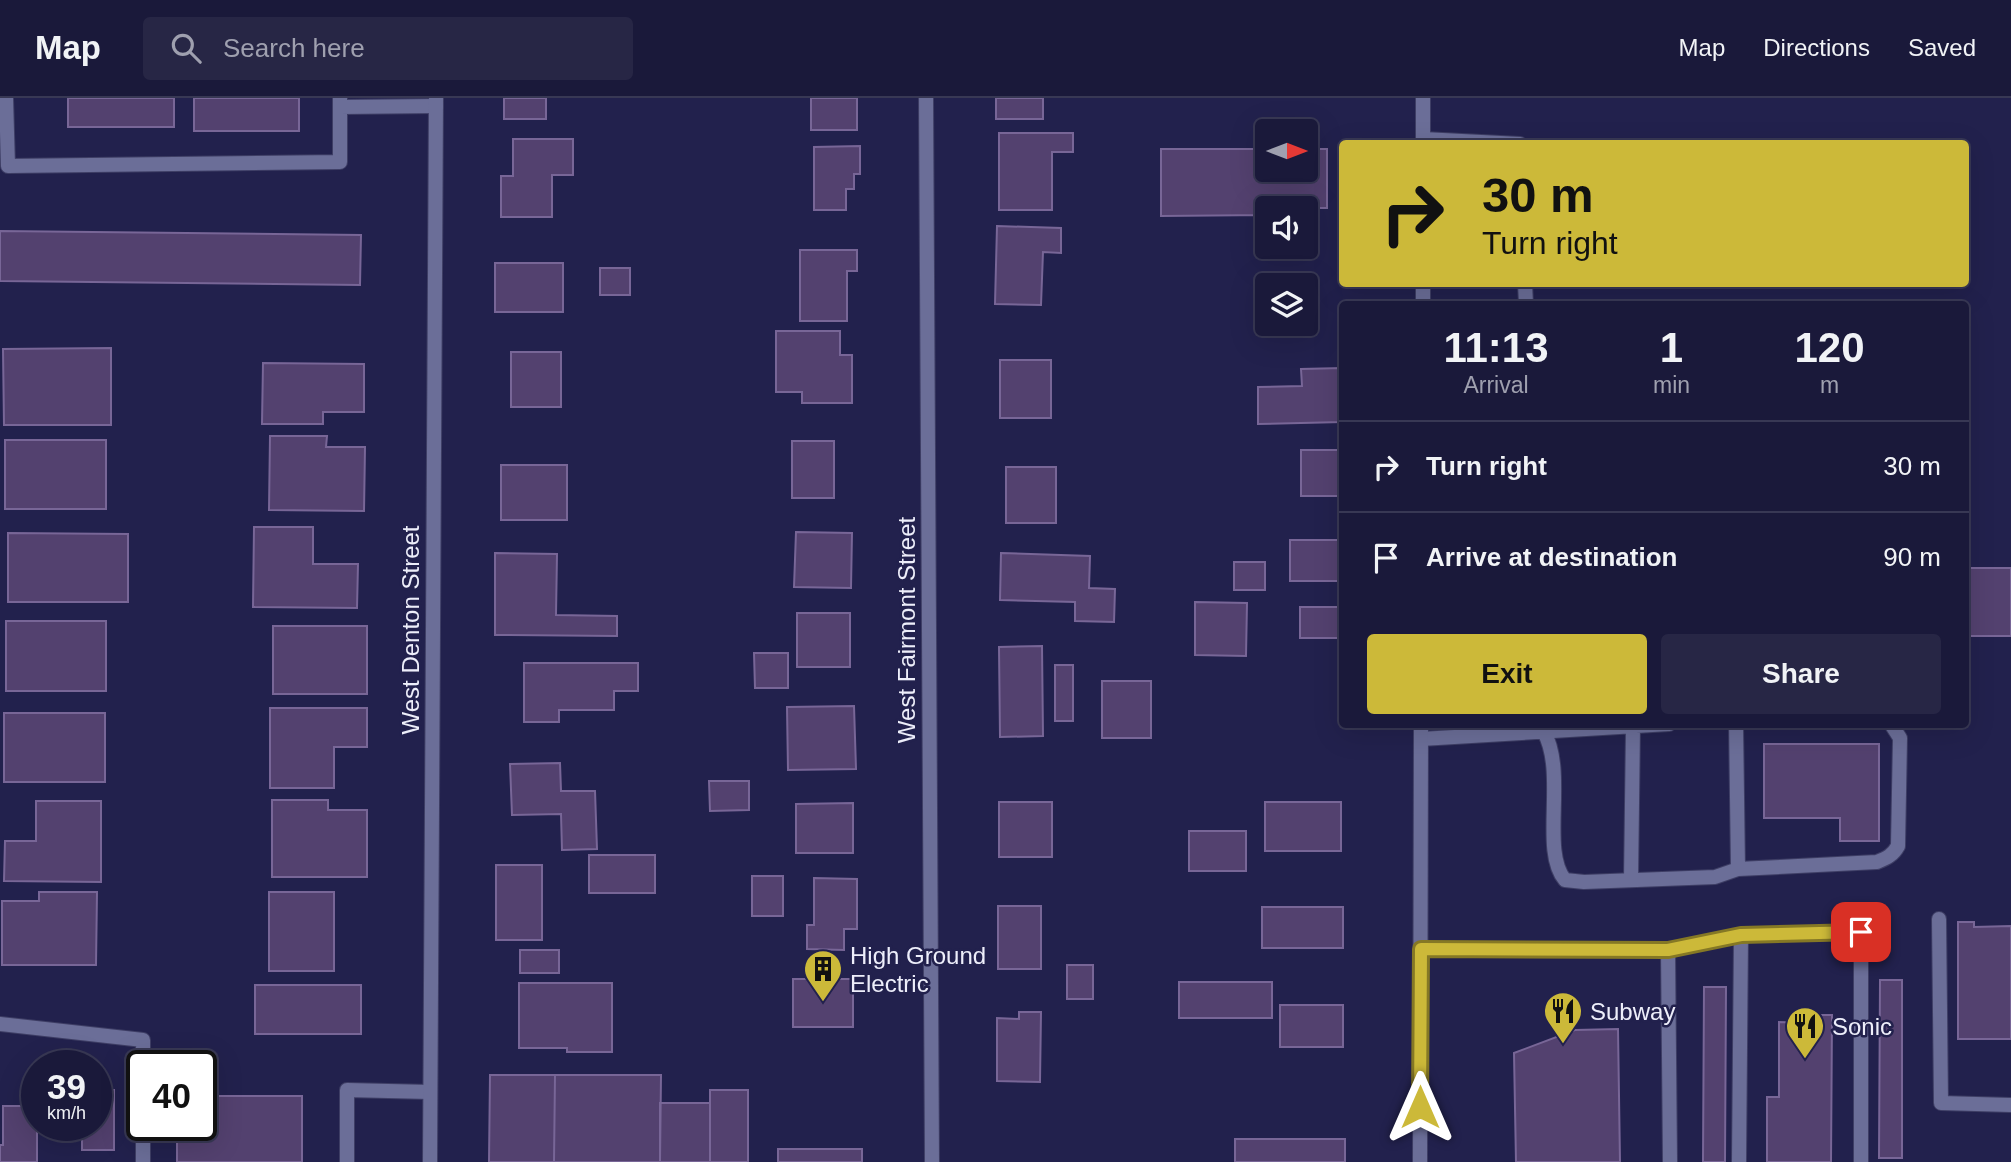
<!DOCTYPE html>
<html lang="en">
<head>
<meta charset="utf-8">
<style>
	:root { --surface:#1a193a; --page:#272645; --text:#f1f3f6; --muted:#9fa0af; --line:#383854; --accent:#ccb939 }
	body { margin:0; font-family:Arial,sans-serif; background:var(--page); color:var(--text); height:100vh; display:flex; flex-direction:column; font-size:26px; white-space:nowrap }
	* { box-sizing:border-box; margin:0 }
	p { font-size:23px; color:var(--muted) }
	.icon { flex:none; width:38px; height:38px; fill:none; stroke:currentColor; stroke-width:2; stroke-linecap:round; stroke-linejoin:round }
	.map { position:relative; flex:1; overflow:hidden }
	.drawer { position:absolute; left:1339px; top:203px; width:630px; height:427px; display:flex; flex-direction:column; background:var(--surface); border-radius:7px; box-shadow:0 7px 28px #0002,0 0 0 2px var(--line) }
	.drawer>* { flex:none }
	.hud { position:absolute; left:1339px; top:42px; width:630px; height:147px; border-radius:7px; box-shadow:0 7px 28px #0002,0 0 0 2px var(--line); background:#ccb939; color:#111; overflow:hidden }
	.needle { width:46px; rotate:90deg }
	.fabs { position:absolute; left:1255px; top:21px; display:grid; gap:14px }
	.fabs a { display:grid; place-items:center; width:63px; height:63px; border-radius:7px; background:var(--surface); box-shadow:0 7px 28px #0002,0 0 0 2px var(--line); font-size:35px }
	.speed { position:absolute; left:21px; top:952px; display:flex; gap:14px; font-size:35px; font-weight:700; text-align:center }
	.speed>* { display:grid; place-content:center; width:91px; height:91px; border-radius:50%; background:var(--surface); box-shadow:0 7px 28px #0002,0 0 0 2px var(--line); line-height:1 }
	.speed small { font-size:18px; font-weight:400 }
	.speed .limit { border:4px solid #111; border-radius:10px; background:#fff; color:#111 }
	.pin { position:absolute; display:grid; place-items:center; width:60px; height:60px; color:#fff; margin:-30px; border-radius:14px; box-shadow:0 4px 10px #0006 }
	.me { position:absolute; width:77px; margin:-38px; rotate:0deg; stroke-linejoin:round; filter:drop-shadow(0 0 5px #0008) }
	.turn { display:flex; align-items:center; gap:24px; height:147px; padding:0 28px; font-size:32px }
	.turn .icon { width:91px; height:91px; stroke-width:2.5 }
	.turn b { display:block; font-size:49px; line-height:60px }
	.eta { display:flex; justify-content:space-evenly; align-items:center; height:119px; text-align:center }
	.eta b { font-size:42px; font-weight:800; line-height:49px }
	.primary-button { display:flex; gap:14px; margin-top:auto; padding:14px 28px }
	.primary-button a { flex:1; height:80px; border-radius:7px; background:var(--accent); color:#111; font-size:28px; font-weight:800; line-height:80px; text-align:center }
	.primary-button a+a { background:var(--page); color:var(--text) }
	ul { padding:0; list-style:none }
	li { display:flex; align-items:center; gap:21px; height:91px; padding:0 28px; border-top:2px solid var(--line) }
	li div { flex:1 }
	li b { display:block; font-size:26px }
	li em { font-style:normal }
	header { display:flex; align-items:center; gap:42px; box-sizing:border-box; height:98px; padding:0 35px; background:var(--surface); border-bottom:2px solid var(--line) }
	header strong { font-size:33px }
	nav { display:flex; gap:38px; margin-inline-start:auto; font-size:24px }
	.search { width:490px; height:63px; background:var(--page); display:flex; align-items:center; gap:18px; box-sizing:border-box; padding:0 24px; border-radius:7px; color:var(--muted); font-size:26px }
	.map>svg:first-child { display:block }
	.building { fill:#53416f; stroke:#786697; stroke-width:2 }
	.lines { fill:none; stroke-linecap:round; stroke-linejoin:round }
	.service-casing { stroke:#3e3e65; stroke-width:16 }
	.minor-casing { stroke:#3e3e65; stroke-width:16 }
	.tertiary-casing { stroke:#3e3e65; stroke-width:16 }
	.service { stroke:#6b6e98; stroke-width:14 }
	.minor { stroke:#6b6e98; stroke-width:14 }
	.tertiary { stroke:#6b6e98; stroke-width:14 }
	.route-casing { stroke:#857825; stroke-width:18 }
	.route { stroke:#ccb939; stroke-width:12 }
	.labels { text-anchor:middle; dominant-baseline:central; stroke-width:5; stroke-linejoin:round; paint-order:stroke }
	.street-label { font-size:24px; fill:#edeefa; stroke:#22214d }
	.poi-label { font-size:24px; fill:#edeefa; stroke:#22214d; text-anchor:start }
</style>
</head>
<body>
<header>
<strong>Map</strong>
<div class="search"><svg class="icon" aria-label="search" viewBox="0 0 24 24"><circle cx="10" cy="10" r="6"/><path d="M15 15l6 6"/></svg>Search here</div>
<nav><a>Map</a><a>Directions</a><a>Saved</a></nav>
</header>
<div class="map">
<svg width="2011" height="1064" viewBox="0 0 2011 1064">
	<rect width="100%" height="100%" fill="#22214d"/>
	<!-- building -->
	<path class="building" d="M 68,0 L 174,0 L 174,29 L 68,29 Z
		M 194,0 L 299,0 L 299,33 L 194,33 Z
		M 504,0 L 546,0 L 546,21 L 504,21 Z
		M 811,0 L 857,0 L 857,32 L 811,32 Z
		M 996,0 L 1043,0 L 1043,21 L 996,21 Z
		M 999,35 L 1073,35 L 1073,54 L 1052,54 L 1052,112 L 999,112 Z
		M 513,41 L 573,41 L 573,77 L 552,77 L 552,119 L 501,119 L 501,78 L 513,78 Z
		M 860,48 L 860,76 L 854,76 L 854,91 L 846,91 L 846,112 L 814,112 L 814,49 Z
		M 1161,51 L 1267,51 L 1267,72 L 1306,72 L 1306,51 L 1327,51 L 1327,110 L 1313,110 L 1313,140 L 1306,140 L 1306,110 L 1267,110 L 1267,140 L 1266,117 L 1161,118 Z
		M 997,128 L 1061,130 L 1061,155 L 1043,154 L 1041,207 L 995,206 Z
		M 0,133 L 361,137 L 360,187 L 0,183 Z
		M 800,152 L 857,152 L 857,173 L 847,173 L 847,223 L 800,223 Z
		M 495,165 L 563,165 L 563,214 L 495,214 Z
		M 600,170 L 630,170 L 630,197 L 600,197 Z
		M 776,233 L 840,233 L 840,257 L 852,257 L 852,305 L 802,305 L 802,294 L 776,294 Z
		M 111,250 L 111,327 L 4,327 L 3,251 Z
		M 511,254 L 561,254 L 561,309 L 511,309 Z
		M 1000,262 L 1051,262 L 1051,320 L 1000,320 Z
		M 263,265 L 364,266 L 364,314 L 323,314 L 323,326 L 262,326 Z
		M 1342,270 L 1342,324 L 1258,326 L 1258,289 L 1302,288 L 1301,271 Z
		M 270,338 L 327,338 L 326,349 L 365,349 L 364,413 L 269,412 Z
		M 5,342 L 106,342 L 106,411 L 5,411 Z
		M 792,343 L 834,343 L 834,400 L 792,400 Z
		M 1301,352 L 1342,352 L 1342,398 L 1301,398 Z
		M 501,367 L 567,367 L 567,422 L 501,422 Z
		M 1006,369 L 1056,369 L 1056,425 L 1006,425 Z
		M 254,429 L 313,429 L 313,466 L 358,466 L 357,510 L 253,509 Z
		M 796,434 L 852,435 L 851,490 L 794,489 Z
		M 8,435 L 128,436 L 128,504 L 8,504 Z
		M 1290,442 L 1338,442 L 1338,483 L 1290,483 Z
		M 495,455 L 557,456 L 556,517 L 617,518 L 617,538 L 495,537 Z
		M 1001,455 L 1090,458 L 1089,490 L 1115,491 L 1114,524 L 1075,523 L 1075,504 L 1000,502 Z
		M 1234,464 L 1265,464 L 1265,492 L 1234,492 Z
		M 1965,470 L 2011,470 L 2011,538 L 1965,538 Z
		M 1195,504 L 1247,505 L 1246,558 L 1195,557 Z
		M 1300,509 L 1338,509 L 1338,540 L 1300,540 Z
		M 797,515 L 850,515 L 850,569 L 797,569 Z
		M 6,523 L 106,523 L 106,593 L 6,593 Z
		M 273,528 L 367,528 L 367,596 L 273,596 Z
		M 1042,548 L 1043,638 L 1000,639 L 999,549 Z
		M 754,555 L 788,555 L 788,590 L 755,590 Z
		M 524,565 L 638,565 L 638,593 L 614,593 L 614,612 L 559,612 L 559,624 L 524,624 Z
		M 1055,567 L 1073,567 L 1073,623 L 1055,623 Z
		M 1102,583 L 1151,583 L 1151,640 L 1102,640 Z
		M 854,608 L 856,671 L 788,672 L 787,609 Z
		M 270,610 L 367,610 L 367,649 L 334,649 L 334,690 L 270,690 Z
		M 4,615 L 105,615 L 105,684 L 4,684 Z
		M 1764,646 L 1879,646 L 1879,743 L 1840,743 L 1840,720 L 1764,720 Z
		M 560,665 L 561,693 L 595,693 L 597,751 L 562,752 L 561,716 L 512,717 L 510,666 Z
		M 709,683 L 749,683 L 749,712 L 710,713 Z
		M 272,702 L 328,702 L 328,712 L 367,712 L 367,779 L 272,779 Z
		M 36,703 L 101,703 L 101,784 L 4,783 L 5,743 L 36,743 Z
		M 999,704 L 1052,704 L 1052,759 L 999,759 Z
		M 1265,704 L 1341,704 L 1341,753 L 1265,753 Z
		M 853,705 L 853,755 L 796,755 L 796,706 Z
		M 1189,733 L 1246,733 L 1246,773 L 1189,773 Z
		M 589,757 L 655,757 L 655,795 L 589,795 Z
		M 496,767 L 542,767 L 542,842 L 496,842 Z
		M 752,778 L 783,778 L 783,818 L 752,818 Z
		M 814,780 L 857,781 L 857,831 L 844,831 L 844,852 L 807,851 L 807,827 L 814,827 Z
		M 39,794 L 97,794 L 96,867 L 2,867 L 2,803 L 39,803 Z
		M 269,794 L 334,794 L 334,873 L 269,873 Z
		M 998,808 L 1041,808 L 1041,871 L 998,871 Z
		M 1262,809 L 1343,809 L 1343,850 L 1262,850 Z
		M 1958,824 L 1974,824 L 1974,829 L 2011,828 L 2011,941 L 1958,941 Z
		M 520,852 L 559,852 L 559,875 L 520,875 Z
		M 1067,867 L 1093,867 L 1093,901 L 1067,901 Z
		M 793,881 L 853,881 L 853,929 L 793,929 Z
		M 1880,882 L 1902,882 L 1902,1060 L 1879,1060 Z
		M 1179,884 L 1272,884 L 1272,920 L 1179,920 Z
		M 519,885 L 612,885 L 612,954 L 567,954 L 567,950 L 519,950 Z
		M 255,887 L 361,887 L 361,936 L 255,936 Z
		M 1704,889 L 1726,889 L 1725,1064 L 1703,1064 Z
		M 1280,907 L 1343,907 L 1343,949 L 1280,949 Z
		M 1019,914 L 1041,914 L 1040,984 L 997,983 L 997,920 L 1019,921 Z
		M 1810,917 L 1832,917 L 1831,1064 L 1767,1064 L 1767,999 L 1779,999 L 1779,924 L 1810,925 Z
		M 1618,931 L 1620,1064 L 1516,1064 L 1514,955 L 1575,932 Z
		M 490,977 L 555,977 L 554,1064 L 489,1064 Z
		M 555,977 L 661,977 L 660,1064 L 554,1064 Z
		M 96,992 L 114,992 L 114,1052 L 82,1052 L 82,1027 L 96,1027 Z
		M 710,992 L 748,992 L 748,1064 L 710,1064 Z
		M 201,998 L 302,998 L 302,1064 L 177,1064 L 177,1027 L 201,1027 Z
		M 660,1005 L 710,1005 L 710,1064 L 660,1064 Z
		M 3,1008 L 37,1008 L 37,1064 L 0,1064 L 0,1047 L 3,1047 Z
		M 1235,1041 L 1345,1041 L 1345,1064 L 1235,1064 Z
		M 778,1051 L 862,1051 L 862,1064 L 778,1064 Z"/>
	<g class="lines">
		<defs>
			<path id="service" d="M 6,0 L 8,68 L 340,64 L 340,0
				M 340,9 L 436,8
				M 1423,41 L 1520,46
				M 1525,186 L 1526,206
				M 1736,626 L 1738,771
				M 1544,634 C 1567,675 1540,753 1565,782 L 1584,784 L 1715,779 L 1738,771 L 1877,764 C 1887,760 1893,757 1898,748 L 1900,640 L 1891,626
				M 1421,641 L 1669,626
				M 1631,782 L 1633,629
				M 1939,821 L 1941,1005 L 2011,1007
				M 1421,851 L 1668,852 L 1741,837
				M 1668,852 L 1670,1064
				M 0,926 L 143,942 L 143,968
				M 143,1027 L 143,1064
				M 347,1064 L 347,992 L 430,994
				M 1739,1064 L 1741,837 L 1861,834 L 1861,1064"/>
			<path id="minor" d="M 926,0 L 932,1064
				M 430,1064 L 436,0"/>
			<path id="tertiary" d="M 1423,0 L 1423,46
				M 1423,206 L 1423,186
				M 1420,1064 L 1421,626"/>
		</defs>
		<!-- service casing -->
		<use href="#service" class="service-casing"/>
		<!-- minor casing -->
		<use href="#minor" class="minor-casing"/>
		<!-- tertiary casing -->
		<use href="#tertiary" class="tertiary-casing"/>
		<!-- service -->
		<use href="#service" class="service"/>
		<!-- minor -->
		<use href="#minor" class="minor"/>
		<!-- tertiary -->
		<use href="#tertiary" class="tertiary"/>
	</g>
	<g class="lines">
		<defs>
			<path id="route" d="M 1420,1009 L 1421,851 L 1668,852 L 1741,837 L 1861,834"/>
		</defs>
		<!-- route casing -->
		<use href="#route" class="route-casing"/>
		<!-- route -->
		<use href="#route" class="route"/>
	</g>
	<!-- icons -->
	<defs>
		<symbol id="building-pin" viewBox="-11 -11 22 30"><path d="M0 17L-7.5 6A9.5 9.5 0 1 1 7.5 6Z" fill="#ccb939" stroke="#22214d"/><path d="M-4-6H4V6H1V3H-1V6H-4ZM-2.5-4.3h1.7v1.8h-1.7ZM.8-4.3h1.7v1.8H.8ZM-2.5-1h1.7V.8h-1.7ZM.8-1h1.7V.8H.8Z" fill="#111"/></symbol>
		<symbol id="restaurant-pin" viewBox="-11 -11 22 30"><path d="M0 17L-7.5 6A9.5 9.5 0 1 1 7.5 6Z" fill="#ccb939" stroke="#22214d"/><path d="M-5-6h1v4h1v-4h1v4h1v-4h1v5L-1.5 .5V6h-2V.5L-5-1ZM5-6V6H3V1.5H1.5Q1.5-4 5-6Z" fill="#111"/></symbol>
	</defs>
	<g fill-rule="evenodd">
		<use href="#building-pin" x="801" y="849" width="44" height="60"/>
		<use href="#restaurant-pin" x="1541" y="891" width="44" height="60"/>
		<use href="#restaurant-pin" x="1783" y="906" width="44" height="60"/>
	</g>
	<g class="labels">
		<!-- street labels -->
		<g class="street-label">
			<text transform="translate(410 532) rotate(-90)">West Denton Street</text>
			<text transform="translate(906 532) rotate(-90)">West Fairmont Street</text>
		</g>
		<!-- poi labels -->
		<g class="poi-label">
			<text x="850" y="857">High Ground<tspan x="850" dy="28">Electric</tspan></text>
			<text x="1590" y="913">Subway</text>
			<text x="1832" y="928">Sonic</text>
		</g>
	</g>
</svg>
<div class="fabs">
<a><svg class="needle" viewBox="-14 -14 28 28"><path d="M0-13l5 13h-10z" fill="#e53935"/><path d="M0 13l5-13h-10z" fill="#9fa0af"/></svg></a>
<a><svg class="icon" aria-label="sound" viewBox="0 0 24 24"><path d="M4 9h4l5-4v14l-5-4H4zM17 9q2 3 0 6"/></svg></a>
<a><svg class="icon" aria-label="layers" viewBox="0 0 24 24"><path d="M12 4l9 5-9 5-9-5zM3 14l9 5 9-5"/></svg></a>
</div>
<div class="speed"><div>39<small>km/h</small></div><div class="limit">40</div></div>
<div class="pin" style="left:1861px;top:834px;background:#d93025"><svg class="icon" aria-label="arrive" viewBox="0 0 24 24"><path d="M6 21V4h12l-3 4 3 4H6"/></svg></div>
<svg class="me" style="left:1420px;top:1009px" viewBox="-20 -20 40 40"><path d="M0-17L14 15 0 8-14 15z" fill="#ccb939" stroke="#fff" stroke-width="4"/></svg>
<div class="hud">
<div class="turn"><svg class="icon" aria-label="right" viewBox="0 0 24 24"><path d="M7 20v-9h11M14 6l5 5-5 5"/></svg><div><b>30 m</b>Turn right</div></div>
</div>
<section class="drawer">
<div class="eta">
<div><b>11:13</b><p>Arrival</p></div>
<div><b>1</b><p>min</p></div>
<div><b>120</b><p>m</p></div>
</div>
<ul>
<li><svg class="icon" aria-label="right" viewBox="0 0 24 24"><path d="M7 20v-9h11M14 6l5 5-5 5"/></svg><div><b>Turn right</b></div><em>30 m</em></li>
<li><svg class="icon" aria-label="arrive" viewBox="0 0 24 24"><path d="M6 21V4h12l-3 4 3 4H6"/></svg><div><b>Arrive at destination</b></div><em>90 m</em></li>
</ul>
<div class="primary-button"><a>Exit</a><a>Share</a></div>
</section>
</div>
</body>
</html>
